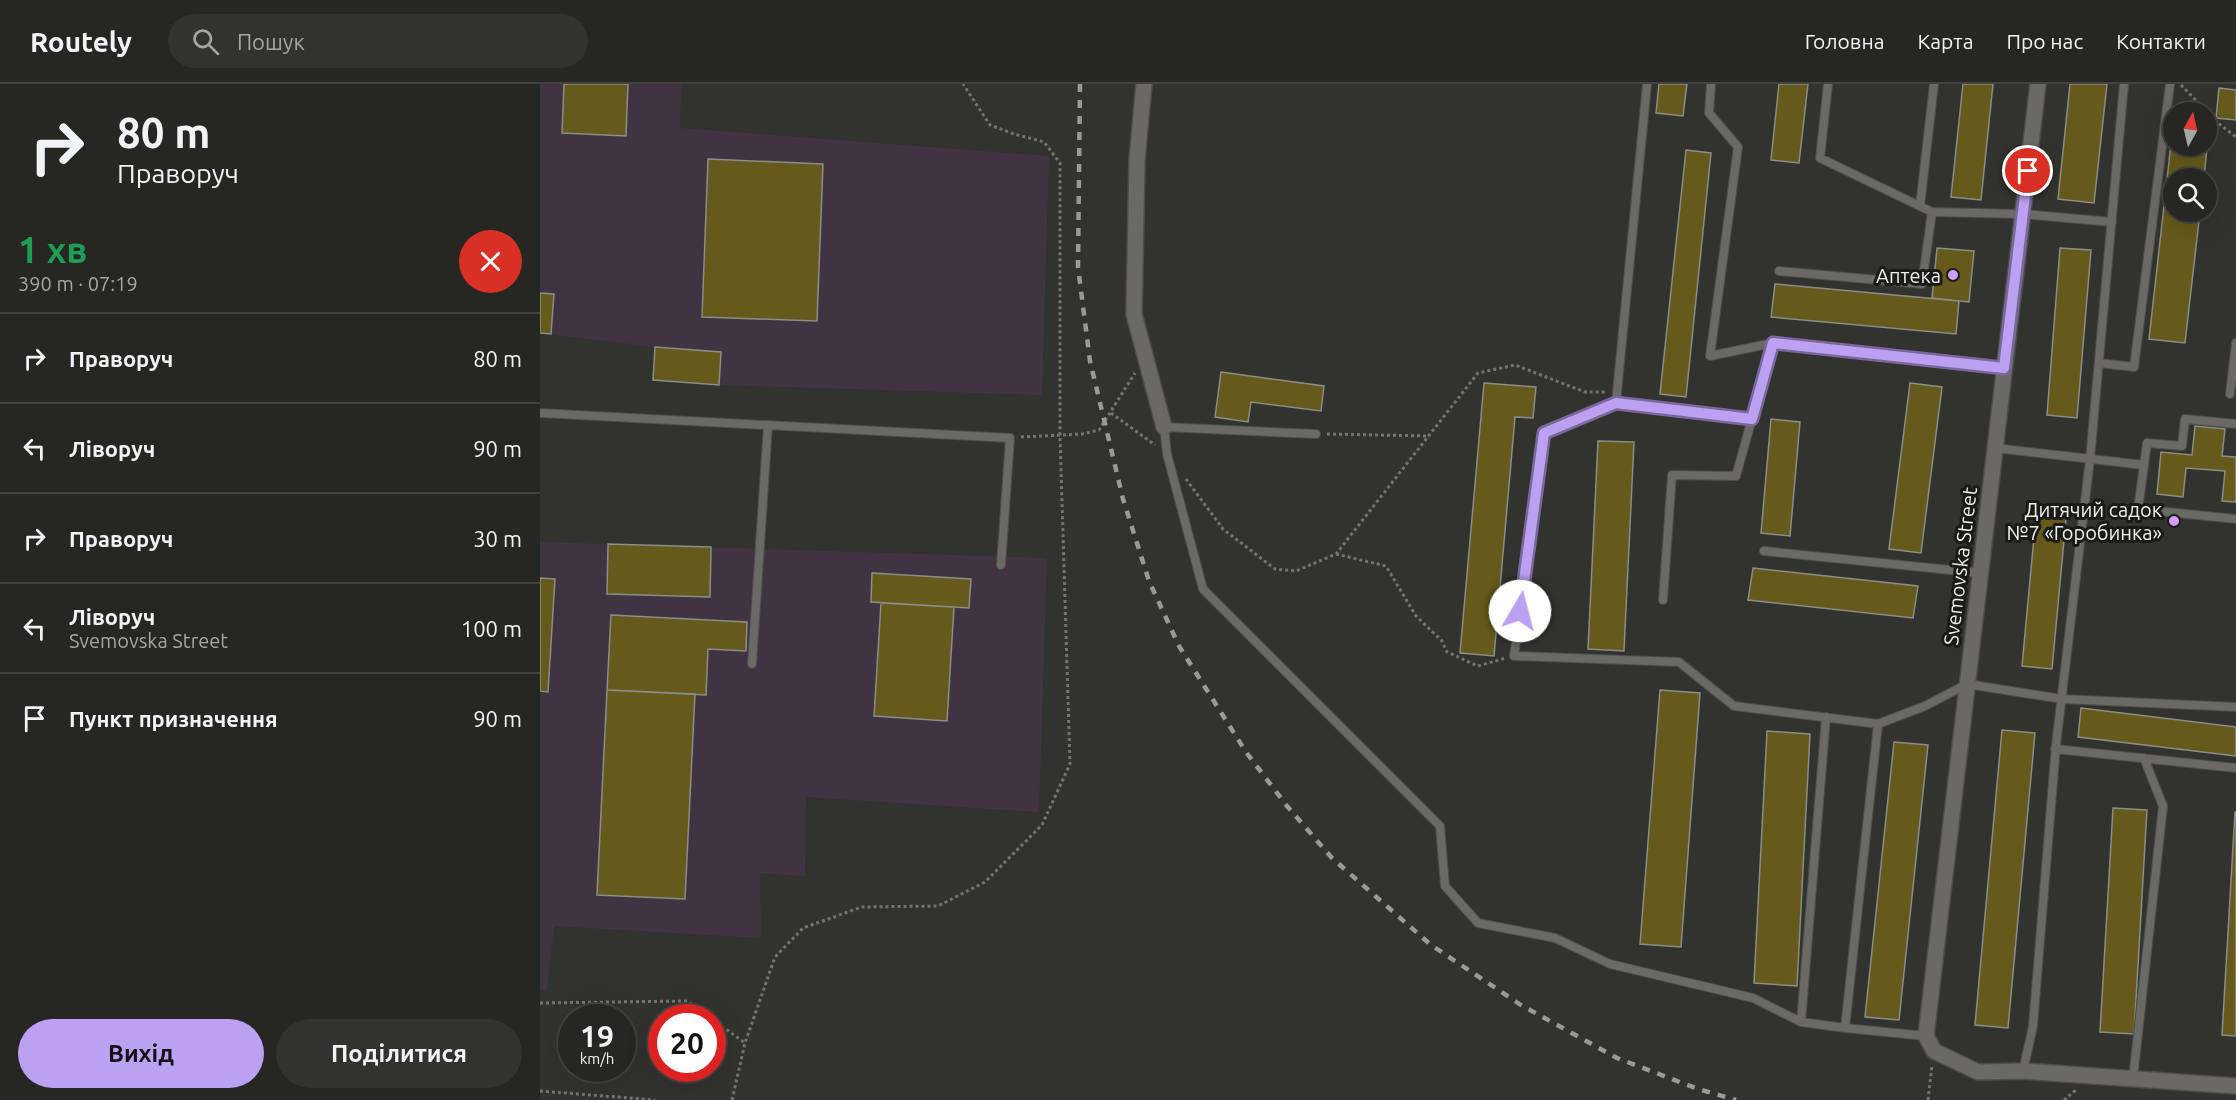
<!DOCTYPE html>
<html lang="uk">
<head>
<meta charset="utf-8">
<style>
	:root { --surface:#262622; --page:#32322f; --text:#f1f3f6; --muted:#a4a5a5; --line:#424340; --accent:#bca0f2 }
	body { margin:0; font-family:Ubuntu,sans-serif; background:var(--page); color:var(--text); height:100vh; display:flex; flex-direction:column; font-size:22px; white-space:nowrap }
	* { box-sizing:border-box; margin:0 }
	p { font-size:20px; color:var(--muted) }
	.icon { flex:none; width:33px; height:33px; fill:none; stroke:currentColor; stroke-width:2; stroke-linecap:round; stroke-linejoin:round }
	.map { position:relative; flex:1; overflow:hidden }
	.sheet { display:flex; flex-direction:column; background:var(--surface); width:540px }
	.sheet>* { flex:none }
	.banner { background:#262622; color:var(--text); overflow:hidden }
	.needle { width:39px; rotate:8deg }
	.buttons { position:absolute; left:1623px; top:18px; display:grid; gap:12px }
	.buttons a { display:grid; place-items:center; width:54px; height:54px; border-radius:50%; background:var(--surface); box-shadow:0 6px 24px #0002,0 0 0 2px var(--line); font-size:30px }
	.speed { position:absolute; left:18px; top:920px; display:flex; gap:12px; font-size:30px; font-weight:700; text-align:center }
	.speed>* { display:grid; place-content:center; width:78px; height:78px; border-radius:50%; background:var(--surface); box-shadow:0 6px 24px #0002,0 0 0 2px var(--line); line-height:1 }
	.speed small { font-size:15px; font-weight:400 }
	.speed .limit { border:9px solid #d22; background:#fff; color:#111 }
	.pin { position:absolute; display:grid; place-items:center; width:51px; height:51px; color:#fff; margin:-26px; border:3px solid #fff; border-radius:50%; box-shadow:0 2px 6px #0007 }
	.me { position:absolute; width:66px; margin:-33px; rotate:8deg; stroke-linejoin:round; filter:drop-shadow(0 0 4px #0008) }
	.turn { display:flex; align-items:center; gap:21px; height:126px; padding:0 18px; font-size:27px }
	.turn .icon { width:78px; height:78px; stroke-width:2.5 }
	.turn b { display:block; font-size:42px; line-height:51px }
	.round { display:grid; place-items:center; flex:none; width:63px; height:63px; border-radius:32px; background:var(--page) }
	.headline { display:flex; align-items:center; justify-content:space-between; height:102px; padding:0 18px }
	h1 { font-size:36px; font-weight:700; line-height:45px; color:#1e9e55 }
	.action { display:flex; gap:12px; margin-top:auto; padding:12px 18px }
	.action a { flex:1; height:69px; border-radius:36px; background:var(--accent); color:#111; font-size:24px; font-weight:700; line-height:69px; text-align:center }
	.action a+a { background:var(--page); color:var(--text) }
	ul { padding:0; list-style:none }
	li { display:flex; align-items:center; gap:18px; height:90px; padding:0 18px; border-top:2px solid var(--line) }
	li div { flex:1 }
	li b { display:block; font-size:22px }
	li em { font-style:normal }
	header { display:flex; align-items:center; gap:36px; box-sizing:border-box; height:84px; padding:0 30px; background:var(--surface); border-bottom:2px solid var(--line) }
	header strong { font-size:28px }
	nav { display:flex; gap:33px; margin-inline-start:auto; font-size:21px }
	.search { width:420px; height:54px; background:var(--page); display:flex; align-items:center; gap:15px; box-sizing:border-box; padding:0 21px; border-radius:33px; color:var(--muted); font-size:22px }
	main { display:flex; flex:1; min-height:0 }
	.map>svg:first-child { display:block }
	.industrial { fill:#413442 }
	.building { fill:#655a1b; stroke:#8c8c88; stroke-width:1.5 }
	.lines { fill:none; stroke-linecap:round; stroke-linejoin:round }
	.lane-casing { stroke:#4d4d4a; stroke-width:10 }
	.street-casing { stroke:#4d4d4a; stroke-width:18 }
	.path { stroke:#747470; stroke-width:3; stroke-dasharray:3 3; stroke-linecap:butt }
	.lane { stroke:#6a6965; stroke-width:8 }
	.street { stroke:#6a6965; stroke-width:15 }
	.rail { stroke:#9a9996; stroke-width:4.5; stroke-dasharray:8 8; stroke-linecap:butt }
	.route-casing { stroke:#7a689d; stroke-width:15 }
	.route { stroke:#bca0f2; stroke-width:10 }
	.poi-dot { fill:#d19dfe; stroke:#1a1a18; stroke-width:2 }
	.labels { text-anchor:middle; dominant-baseline:central; stroke-width:6; stroke-linejoin:round; paint-order:stroke }
	.poi-label { font-size:20px; fill:#efeeec; stroke:#1a1a18; text-anchor:end }
	.street-label { font-size:20px; fill:#efeeec; stroke:#1a1a18 }
</style>
</head>
<body>
<header>
<strong>Routely</strong>
<div class="search"><svg class="icon" aria-label="search" viewBox="0 0 24 24"><circle cx="10" cy="10" r="6"/><path d="M15 15l6 6"/></svg>Пошук</div>
<nav><a>Головна</a><a>Карта</a><a>Про нас</a><a>Контакти</a></nav>
</header>
<main>
<section class="sheet">
<div class="banner">
<div class="turn"><svg class="icon" aria-label="right" viewBox="0 0 24 24"><path d="M7 20v-9h11M14 6l5 5-5 5"/></svg><div><b>80 m</b>Праворуч</div></div>
</div>
<div class="headline"><div><h1>1 хв</h1><p>390 m · 07:19</p></div><a class="round" style="background:#d93025;color:#fff"><svg class="icon" aria-label="close" viewBox="0 0 24 24"><path d="M6 6l12 12M18 6L6 18"/></svg></a></div>
<ul>
<li><svg class="icon" aria-label="right" viewBox="0 0 24 24"><path d="M7 20v-9h11M14 6l5 5-5 5"/></svg><div><b>Праворуч</b></div><em>80 m</em></li>
<li><svg class="icon" aria-label="left" viewBox="0 0 24 24"><path d="M17 20v-9H6M10 6l-5 5 5 5"/></svg><div><b>Ліворуч</b></div><em>90 m</em></li>
<li><svg class="icon" aria-label="right" viewBox="0 0 24 24"><path d="M7 20v-9h11M14 6l5 5-5 5"/></svg><div><b>Праворуч</b></div><em>30 m</em></li>
<li><svg class="icon" aria-label="left" viewBox="0 0 24 24"><path d="M17 20v-9H6M10 6l-5 5 5 5"/></svg><div><b>Ліворуч</b><p>Svemovska Street</p></div><em>100 m</em></li>
<li><svg class="icon" aria-label="arrive" viewBox="0 0 24 24"><path d="M6 21V4h12l-3 4 3 4H6"/></svg><div><b>Пункт призначення</b></div><em>90 m</em></li>
</ul>
<div class="action"><a>Вихід</a><a>Поділитися</a></div>
</section>
<div class="map">
<svg width="1696" height="1016" viewBox="0 0 1696 1016">
	<rect width="100%" height="100%" fill="#32322e"/>
	<!-- industrial -->
	<path class="industrial" d="M 0,0 L 141,0 L 140,44 L 509,72 L 502,311 L 179,301 L 113,296 L 115,263 L 0,249 Z
		M 0,458 L 507,474 L 499,728 L 266,713 L 265,792 L 220,789 L 221,854 L 14,842 L 7,907 L 0,906 Z"/>
	<!-- building -->
	<path class="building" d="M 24,0 L 88,0 L 86,52 L 22,49 Z
		M 1119,0 L 1147,0 L 1143,32 L 1116,29 Z
		M 1239,0 L 1268,0 L 1259,79 L 1231,76 Z
		M 1423,0 L 1453,0 L 1441,116 L 1411,113 Z
		M 1530,0 L 1567,0 L 1554,119 L 1518,115 Z
		M 1679,4 L 1696,6 L 1696,36 L 1676,34 Z
		M 1634,33 L 1634,62 L 1666,62 L 1666,33 L 1670,33 L 1664,94 L 1634,94 L 1634,128 L 1660,128 L 1645,259 L 1609,255 Z
		M 1146,66 L 1171,69 L 1146,313 L 1120,310 Z
		M 168,75 L 283,80 L 277,237 L 162,233 Z
		M 1397,164 L 1434,167 L 1429,218 L 1392,214 Z
		M 1520,164 L 1551,166 L 1537,334 L 1507,331 Z
		M 1235,200 L 1419,217 L 1416,250 L 1231,233 Z
		M 0,209 L 14,210 L 11,250 L 0,249 Z
		M 115,263 L 181,268 L 179,301 L 113,296 Z
		M 681,288 L 784,302 L 781,327 L 711,318 L 708,338 L 675,333 Z
		M 944,299 L 996,303 L 993,334 L 975,333 L 954,572 L 920,569 Z
		M 1370,299 L 1402,303 L 1381,469 L 1349,465 Z
		M 1231,335 L 1260,338 L 1250,452 L 1221,449 Z
		M 1655,342 L 1685,345 L 1682,372 L 1696,373 L 1696,418 L 1682,417 L 1685,387 L 1646,384 L 1643,413 L 1617,410 L 1621,368 L 1652,371 Z
		M 1058,357 L 1094,358 L 1084,567 L 1048,565 Z
		M 1497,421 L 1527,424 L 1512,585 L 1482,582 Z
		M 68,460 L 171,463 L 170,513 L 67,510 Z
		M 1213,484 L 1378,502 L 1373,534 L 1208,516 Z
		M 332,489 L 431,495 L 429,524 L 331,518 Z
		M 0,494 L 15,495 L 8,608 L 0,607 Z
		M 341,519 L 414,523 L 407,637 L 334,632 Z
		M 71,531 L 207,538 L 206,567 L 168,565 L 166,611 L 67,606 Z
		M 67,606 L 155,610 L 145,815 L 57,811 Z
		M 1120,606 L 1160,609 L 1141,863 L 1100,860 Z
		M 1541,624 L 1696,643 L 1696,672 L 1538,653 Z
		M 1462,646 L 1495,649 L 1468,944 L 1435,941 Z
		M 1227,647 L 1270,650 L 1257,902 L 1214,899 Z
		M 1354,658 L 1388,661 L 1359,936 L 1325,933 Z
		M 1573,724 L 1607,726 L 1594,950 L 1560,948 Z
		M 1695,728 L 1696,728 L 1696,952 L 1682,951 Z"/>
	<g class="lines">
		<defs>
			<path id="lane" d="M 1171,0 L 1169,29 L 1198,63 L 1170,272 L 1233,259 L 1464,284
				M 1288,0 L 1280,74 L 1392,128
				M 1380,122 L 1394,0
				M 1239,187 L 1382,200 L 1392,128 L 1482,130 L 1572,138
				M 1559,279 L 1594,283 L 1630,0
				M 1690,310 L 1696,259
				M 1076,319 L 1107,0
				M 0,329 L 470,354 L 461,481
				M 1212,335 L 1076,319 L 1004,349 L 974,572 L 1139,578 L 1194,622 L 1338,640 L 1385,622 L 1427,600 L 1522,615 L 1696,623
				M 776,350 L 624,343 L 627,370 L 663,505 L 900,742 L 905,802 L 938,839 L 1015,854 L 1070,880 L 1213,914 L 1261,938
				M 1455,364 L 1604,381 L 1598,425 L 1696,435
				M 1604,381 L 1607,359 L 1642,362 L 1645,335 L 1696,340
				M 1224,467 L 1440,489
				M 1123,516 L 1132,391 L 1196,392 L 1233,259
				M 212,580 L 228,341
				M 1286,633 L 1261,938 L 1305,944
				M 1338,640 L 1305,944 L 1386,952
				M 1515,665 L 1696,684
				M 1483,987 L 1493,942 L 1516,661 L 1550,375 L 1584,0
				M 1593,995 L 1623,722 L 1604,674"/>
			<path id="street" d="M 604,0 L 597,76 L 594,230 L 624,343
				M 1498,0 L 1386,952 L 1394,967 L 1438,988 L 1483,987 L 1696,1002"/>
		</defs>
		<!-- lane casing -->
		<use href="#lane" class="lane-casing"/>
		<!-- street casing -->
		<use href="#street" class="street-casing"/>
		<!-- path -->
		<path class="path" d="M 1641,1 L 1678,39 L 1696,53
			M 571,329 L 615,361
			M 787,350 L 888,352
			M 481,353 L 542,350 L 559,346 L 595,289
			M 646,395 L 683,445 L 735,485 L 756,487 L 796,470 L 938,289 L 975,281 L 1045,308 L 1067,308
			M 796,470 L 846,482 L 876,532 L 902,557 L 907,568 L 938,582 L 966,574
			M 0,919 L 147,917 L 170,933
			M 172,935 L 205,959
			M 0,1007 L 115,1016
			M 192,1016 L 205,959 L 235,873 L 263,844 L 322,823 L 398,822 L 445,798 L 502,741 L 530,680 L 520,352 L 520,79 L 504,58 L 474,50 L 450,41 L 423,0
			M 1388,1016 L 1392,982
			M 1524,1016 L 1536,1006"/>
		<!-- lane -->
		<use href="#lane" class="lane"/>
		<!-- street -->
		<use href="#street" class="street"/>
		<!-- rail -->
		<path class="rail" d="M 540,0 L 538,183 L 550,277 L 583,415 L 609,497 L 639,562 L 706,668 L 747,722 L 792,774 L 891,861 L 981,921 L 1077,974 L 1158,1005 L 1196,1016"/>
	</g>
	<g class="lines">
		<defs>
			<path id="route" d="M 980,527 L 1004,349 L 1076,319 L 1212,335 L 1233,259 L 1464,284 L 1488,87"/>
		</defs>
		<!-- route casing -->
		<use href="#route" class="route-casing"/>
		<!-- route -->
		<use href="#route" class="route"/>
	</g>
	<!-- markers -->
	<g class="poi-dot">
		<circle cx="1413" cy="191" r="6"/>
		<circle cx="1634" cy="437" r="6"/>
	</g>
	<g class="labels">
		<!-- poi labels -->
		<g class="poi-label">
			<text x="1401" y="191">Аптека</text>
			<text x="1622" y="425">Дитячий садок<tspan x="1622" dy="23">№7 «Горобинка»</tspan></text>
		</g>
		<!-- street labels -->
		<g class="street-label">
			<text transform="translate(1420 482) rotate(-83)">Svemovska Street</text>
		</g>
	</g>
</svg>
<div class="buttons">
<a><svg class="needle" viewBox="-14 -14 28 28"><path d="M0-13l5 13h-10z" fill="#e53935"/><path d="M0 13l5-13h-10z" fill="#a4a5a5"/></svg></a>
<a><svg class="icon" aria-label="search" viewBox="0 0 24 24"><circle cx="10" cy="10" r="6"/><path d="M15 15l6 6"/></svg></a>
</div>
<div class="speed"><div>19<small>km/h</small></div><div class="limit">20</div></div>
<div class="pin" style="left:1488px;top:87px;background:#d93025"><svg class="icon" aria-label="arrive" viewBox="0 0 24 24"><path d="M6 21V4h12l-3 4 3 4H6"/></svg></div>
<svg class="me" style="left:980px;top:527px" viewBox="-20 -20 40 40"><circle r="19" fill="#fff"/><path d="M0-13L10 11 0 6-10 11z" fill="#bca0f2"/></svg>
</div>
</main>
</body>
</html>
